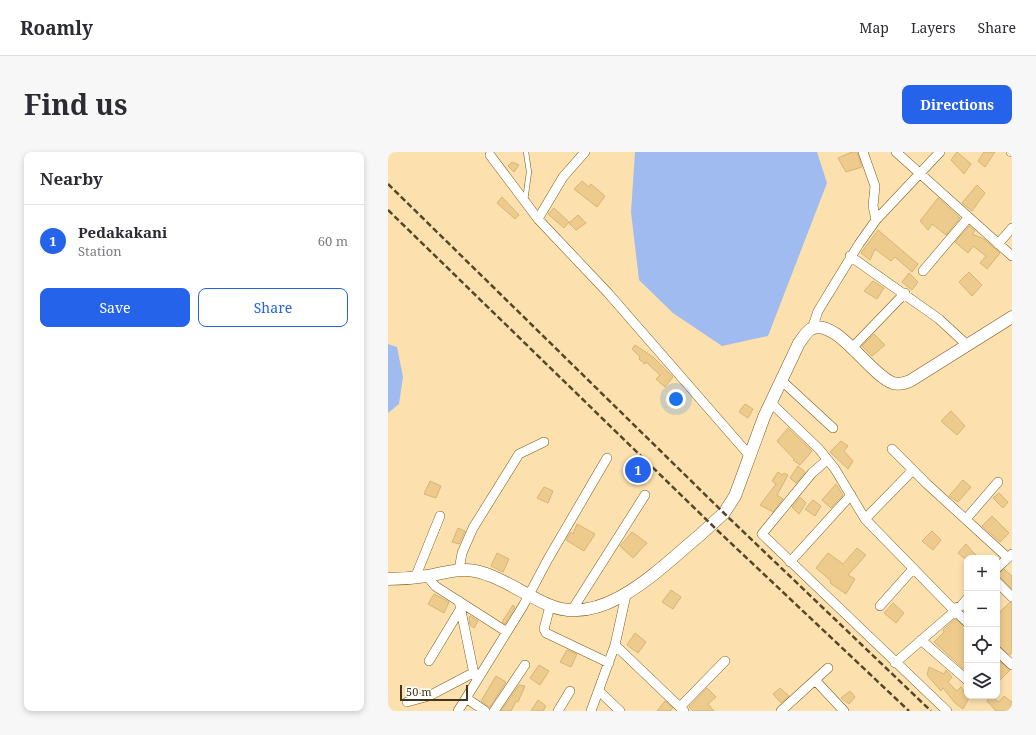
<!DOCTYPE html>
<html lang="en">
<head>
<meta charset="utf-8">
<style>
	:root { --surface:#fff; --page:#f7f7f7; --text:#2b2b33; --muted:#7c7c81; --line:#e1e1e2; --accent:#2563eb }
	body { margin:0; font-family:"Noto Serif",serif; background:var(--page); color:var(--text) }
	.controls { position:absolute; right:12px; bottom:12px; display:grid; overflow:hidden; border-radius:8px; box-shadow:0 2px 6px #0003 }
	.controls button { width:36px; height:36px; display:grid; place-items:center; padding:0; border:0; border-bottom:1px solid var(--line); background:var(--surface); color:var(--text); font:20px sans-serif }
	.scale { position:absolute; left:12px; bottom:10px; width:68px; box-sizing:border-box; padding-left:4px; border:2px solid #42351b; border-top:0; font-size:11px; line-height:14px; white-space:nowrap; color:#42351b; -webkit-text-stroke:3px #fff; paint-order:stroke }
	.you { position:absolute; left:288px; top:247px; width:14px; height:14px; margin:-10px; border:3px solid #fff; border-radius:50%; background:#1a73e8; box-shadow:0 0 0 6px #1a73e833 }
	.badge { display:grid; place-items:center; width:26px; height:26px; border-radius:50%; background:var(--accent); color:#fff; font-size:13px; font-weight:700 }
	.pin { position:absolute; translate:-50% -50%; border:2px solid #fff; box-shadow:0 1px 4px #0006 }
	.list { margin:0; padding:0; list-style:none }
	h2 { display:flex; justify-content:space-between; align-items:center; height:52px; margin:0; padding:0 16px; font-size:17px }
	h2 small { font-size:13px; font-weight:400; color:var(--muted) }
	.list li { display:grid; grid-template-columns:26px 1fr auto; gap:12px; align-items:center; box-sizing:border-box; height:72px; padding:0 16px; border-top:1px solid var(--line) }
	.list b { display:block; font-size:15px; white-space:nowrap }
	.list p { margin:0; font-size:13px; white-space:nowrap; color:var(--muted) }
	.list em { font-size:13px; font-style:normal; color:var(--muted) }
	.actions { display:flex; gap:8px; padding:12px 16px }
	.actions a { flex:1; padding:9px 0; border:1px solid var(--accent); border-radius:8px; text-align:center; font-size:14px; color:var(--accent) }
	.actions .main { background:var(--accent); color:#fff }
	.icon { flex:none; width:22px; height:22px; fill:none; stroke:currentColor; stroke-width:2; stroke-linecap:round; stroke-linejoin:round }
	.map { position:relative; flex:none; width:624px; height:559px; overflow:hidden; border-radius:8px }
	header { display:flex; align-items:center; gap:24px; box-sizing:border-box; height:56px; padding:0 20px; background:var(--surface); border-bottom:1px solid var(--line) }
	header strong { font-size:19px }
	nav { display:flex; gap:22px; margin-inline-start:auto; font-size:14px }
	.intro { display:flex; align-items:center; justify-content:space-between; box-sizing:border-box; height:96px; padding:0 24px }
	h1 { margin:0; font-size:28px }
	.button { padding:10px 18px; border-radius:8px; background:var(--accent); color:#fff; font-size:14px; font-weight:700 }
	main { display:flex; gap:24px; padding:0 24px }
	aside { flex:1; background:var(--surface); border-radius:8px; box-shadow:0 2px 6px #0003 }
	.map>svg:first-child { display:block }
	.water { fill:#9fbbf0 }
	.building { fill:#edcb8d; stroke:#d5b476 }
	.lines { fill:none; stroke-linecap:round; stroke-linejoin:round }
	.service-casing { stroke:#7a5c1b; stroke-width:5.5 }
	.minor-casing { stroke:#7a5c1b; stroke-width:10 }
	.secondary-casing { stroke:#7a5c1b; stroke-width:13 }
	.service { stroke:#fff; stroke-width:4.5 }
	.minor { stroke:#fff; stroke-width:9 }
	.secondary { stroke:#fff; stroke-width:12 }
	.rail { stroke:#55472a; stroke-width:2.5; stroke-dasharray:6 3; stroke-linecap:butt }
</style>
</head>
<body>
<header>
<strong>Roamly</strong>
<nav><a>Map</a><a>Layers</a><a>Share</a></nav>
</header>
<div class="intro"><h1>Find us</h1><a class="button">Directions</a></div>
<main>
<aside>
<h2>Nearby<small></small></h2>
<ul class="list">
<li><span class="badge">1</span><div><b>Pedakakani</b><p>Station</p></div><em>60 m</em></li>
</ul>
<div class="actions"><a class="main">Save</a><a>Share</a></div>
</aside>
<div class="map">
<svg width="624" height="559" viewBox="0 0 624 559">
	<rect width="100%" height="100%" fill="#fce1af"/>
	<path class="water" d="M247,0H429L439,31L380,184L334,194L285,161L251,128L243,60Z
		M0,192L9,195L15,225L11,252L0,261Z"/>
	<path class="building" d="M464,0H469L474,15L458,20L450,6Z
		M569,0L583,12L576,22L563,8Z
		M596,0H607L597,15L590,9Z
		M124,10L131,13L126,20L120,14Z
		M194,29L201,35L203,32L217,44L209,55L186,37Z
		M589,33L597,41L584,59L574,51Z
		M114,45L131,63L127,67L109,51Z
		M550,46L572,66L558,83L544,72L540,78L532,69Z
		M166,56L181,70L176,76L160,62Z
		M190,63L198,71L188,78L181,71Z
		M581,74L587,79L584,82L596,87L612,101L599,117L592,111L598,104L585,94L580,101L567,90Z
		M490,78L530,112L524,120L507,105L503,109L487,97L482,108L473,101Z
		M581,120L594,133L584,144L571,130Z
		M521,121L530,130L524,138L514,130Z
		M485,129L496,136L489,147L476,139Z
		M486,182L497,193L484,204L474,194Z
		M247,193L265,205L285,225L277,235L268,227L272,223L258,210L257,212L251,207L252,205L244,197Z
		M357,252L365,257L360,266L351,260Z
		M563,259L577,274L569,283L553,269Z
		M400,276L424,299L412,313L405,308L406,307L389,289Z
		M453,289L460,294L456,299L465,309L460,317L442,300Z
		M410,314L417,320L408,331L402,326Z
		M390,320L394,323L396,321L400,323L389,343L395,347L385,360L372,353L388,332L384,329Z
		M575,328L583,335L570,350L561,344Z
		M42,329L53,334L48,346L36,342Z
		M448,332L455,343L443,356L434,348Z
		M156,335L165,339L160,351L149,346Z
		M611,341L620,350L615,356L605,346Z
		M412,345L418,351L411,362L404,355Z
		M425,348L433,354L427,364L417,357Z
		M604,364L621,381L612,390L594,374Z
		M189,372L207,382L196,399L178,388L183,380L185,382Z
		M70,376L77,379L71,392L64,390Z
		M544,379L553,388L545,398L534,389Z
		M244,380L259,391L245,406L232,394Z
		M578,392L584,399L591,406H576L570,401Z
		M469,396L478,403L460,423L467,427L458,442L442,431L443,429L428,416L440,401L455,412Z
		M109,401L121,407L115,420L103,414Z
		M616,417L624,424V437L613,426L609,424V422Z
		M283,438L293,445L285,457L274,450Z
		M46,442L61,450L56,461L40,452Z
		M622,450L624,451V500L622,503L609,493V463Z
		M505,451L516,461L508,471L496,461Z
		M125,453L127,455L117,472L114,470Z
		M82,464L90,469L86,476L82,473L81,466Z
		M567,467L579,476V520L546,490L556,480L555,478Z
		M247,481L258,490L250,501L239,493Z
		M179,498L189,502L183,515L172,510Z
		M609,507L622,518L609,531Z
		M151,513L161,519L152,533L142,526Z
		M541,515L556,522L558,518L564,525L560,530L569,539L573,535L579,544H582L575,557L567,551L555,536L553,539L539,523Z
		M108,524L118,530L102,555L93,549Z
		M131,533L137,534L130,550L128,549L123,559H113Z
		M319,536L328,545L320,552L326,559H305L301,555Z
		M392,536L401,544L393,551L385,542Z
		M462,539L467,545L461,552L453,546Z
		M602,544L611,550L616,544L624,550V559H608L599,549Z
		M150,548L158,554L155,559H143Z
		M277,549L285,556L282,559H269Z"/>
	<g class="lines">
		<defs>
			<path id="service" d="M137,49L141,20L138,0"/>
			<path id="minor" d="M475,0L487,34L485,54L488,68
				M508,0L624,104
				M623,0H624
				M102,3L150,67L220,141L362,304
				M150,67L175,25L197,0
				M610,92L624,76
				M462,104L551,167L578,192
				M535,119L580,66
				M424,177L430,159L471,92L488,68L552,0
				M464,196L517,141
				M393,228L445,276
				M382,250L431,297L447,317L477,367L561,453L565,457L573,454L579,447
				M504,297L539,332L620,406
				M439,308L424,321L374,382L559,559
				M477,367L525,318
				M578,367L610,330
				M402,410L463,343
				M609,416L624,402
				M71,418L74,401L85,376L131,302L156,290
				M39,424L47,434L119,480
				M27,426L52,364
				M609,430L624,445
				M71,449L86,522
				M162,454L156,477L158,481L221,511
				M492,454L525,417
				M565,457L579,470
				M184,458L257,343
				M533,488L579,528
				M227,493L296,559
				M609,499L624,513
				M41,509L73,456
				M507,511L567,459
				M427,528L456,559
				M211,539L232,559
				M78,546L97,559
				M19,550L41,544L81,523L93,522
				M292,555L337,509
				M70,559L135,454L160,407L219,306
				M106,559L137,513
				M170,559L182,539
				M203,559L227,493L238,443
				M393,559L440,516"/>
			<path id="secondary" d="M0,427C13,427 26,426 39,424C55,421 71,416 87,419C110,423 139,444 161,453C216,477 274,414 312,383L336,361L347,344L376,265L411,191C415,186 418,180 423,177C447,164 483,224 505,231C511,233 517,231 522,229L624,165"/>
		</defs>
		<use href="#service" class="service-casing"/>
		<use href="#minor" class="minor-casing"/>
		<use href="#secondary" class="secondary-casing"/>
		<use href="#service" class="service"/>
		<use href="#minor" class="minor"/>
		<use href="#secondary" class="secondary"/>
		<path class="rail" d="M0,32L342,367L543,559
			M0,58L329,378L521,559"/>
	</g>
</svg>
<div class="controls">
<button>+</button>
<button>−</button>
<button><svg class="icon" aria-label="locate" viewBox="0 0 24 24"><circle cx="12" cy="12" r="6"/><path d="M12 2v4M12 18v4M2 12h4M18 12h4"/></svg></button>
<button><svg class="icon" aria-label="layers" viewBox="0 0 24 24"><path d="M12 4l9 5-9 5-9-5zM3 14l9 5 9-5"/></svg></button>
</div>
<div class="scale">50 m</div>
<div class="you"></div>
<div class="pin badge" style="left:250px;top:318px">1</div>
</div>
</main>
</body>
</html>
